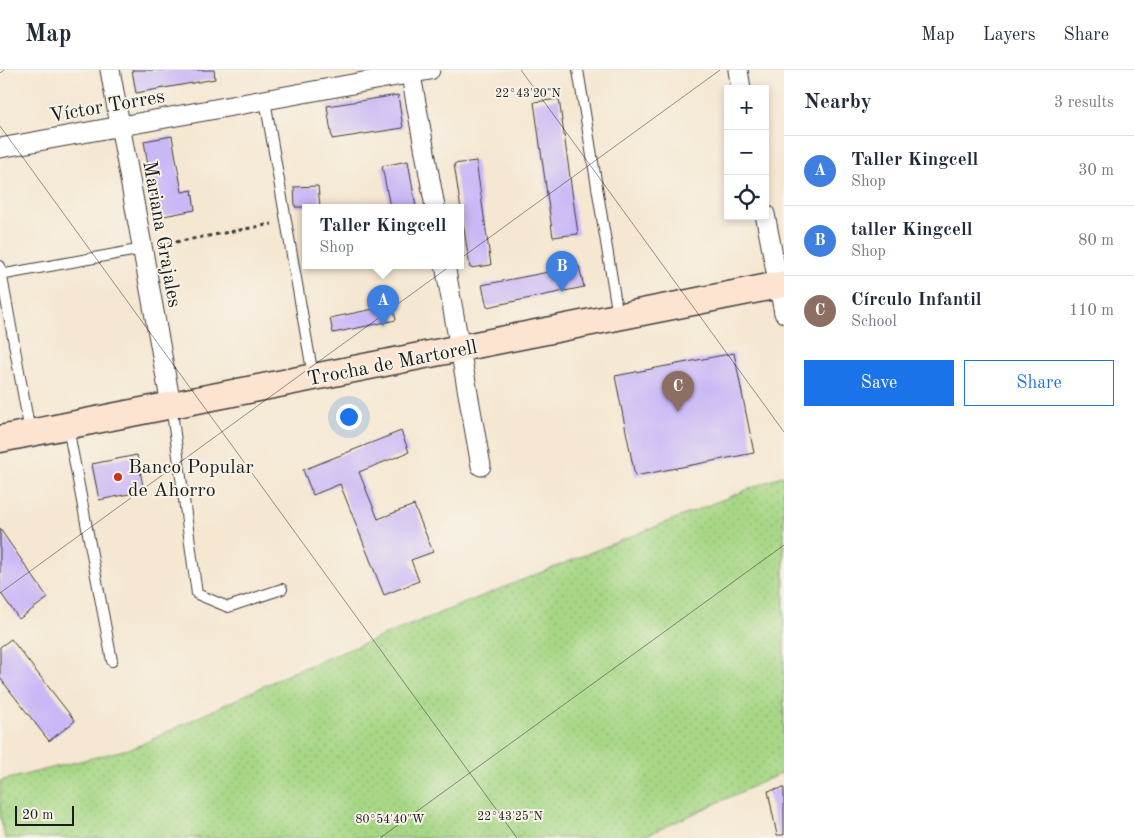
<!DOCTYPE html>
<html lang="en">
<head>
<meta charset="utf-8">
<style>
	:root { --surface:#fff; --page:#f2f2f3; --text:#1f2937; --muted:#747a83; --line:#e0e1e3; --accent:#1a73e8 }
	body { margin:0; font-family:"Old Standard TT",serif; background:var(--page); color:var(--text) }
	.controls { position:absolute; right:15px; top:15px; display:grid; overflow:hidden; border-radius:0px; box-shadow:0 2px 8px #0003 }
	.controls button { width:45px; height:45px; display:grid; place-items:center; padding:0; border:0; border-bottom:1px solid var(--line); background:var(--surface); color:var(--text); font:25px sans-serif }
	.scale { position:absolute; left:15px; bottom:12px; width:59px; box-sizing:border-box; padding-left:5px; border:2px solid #1c1c1c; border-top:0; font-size:14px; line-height:18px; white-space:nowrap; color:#1c1c1c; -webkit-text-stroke:4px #f7f3e8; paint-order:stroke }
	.you { position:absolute; left:348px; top:346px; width:18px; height:18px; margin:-12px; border:4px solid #fff; border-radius:50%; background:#1a73e8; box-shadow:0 0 0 8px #1a73e833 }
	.badge { display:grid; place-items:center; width:32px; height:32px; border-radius:50%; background:var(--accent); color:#fff; font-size:16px; font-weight:700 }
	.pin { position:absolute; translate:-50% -41px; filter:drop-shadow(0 1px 2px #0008) }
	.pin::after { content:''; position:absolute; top:26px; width:18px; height:15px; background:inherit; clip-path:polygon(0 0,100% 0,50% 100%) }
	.popup { position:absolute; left:302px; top:134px; width:162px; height:65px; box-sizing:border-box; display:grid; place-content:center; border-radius:0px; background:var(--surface); filter:drop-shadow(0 1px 4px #0005); font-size:16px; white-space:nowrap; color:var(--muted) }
	.popup b { font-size:19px; color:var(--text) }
	.popup::after { content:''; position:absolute; left:50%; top:100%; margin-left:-10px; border:10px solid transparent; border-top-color:var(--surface) }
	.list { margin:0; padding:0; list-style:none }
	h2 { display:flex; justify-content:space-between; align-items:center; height:65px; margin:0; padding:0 20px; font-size:21px }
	h2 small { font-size:16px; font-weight:400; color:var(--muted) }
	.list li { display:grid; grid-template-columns:32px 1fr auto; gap:15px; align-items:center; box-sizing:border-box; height:70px; padding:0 20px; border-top:1px solid var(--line) }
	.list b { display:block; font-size:19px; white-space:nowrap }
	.list p { margin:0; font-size:16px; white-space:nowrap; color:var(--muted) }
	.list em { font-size:16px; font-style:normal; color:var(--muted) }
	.actions { display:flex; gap:10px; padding:15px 20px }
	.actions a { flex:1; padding:11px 0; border:1px solid var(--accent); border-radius:0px; text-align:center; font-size:18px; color:var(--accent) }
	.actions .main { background:var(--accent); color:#fff }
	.icon { flex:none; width:28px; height:28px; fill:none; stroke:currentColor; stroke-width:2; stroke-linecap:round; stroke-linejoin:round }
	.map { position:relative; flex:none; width:784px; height:768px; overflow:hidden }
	header { display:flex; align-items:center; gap:30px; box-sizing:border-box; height:70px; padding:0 25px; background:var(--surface); border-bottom:1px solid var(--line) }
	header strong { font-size:24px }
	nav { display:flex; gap:28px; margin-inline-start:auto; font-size:18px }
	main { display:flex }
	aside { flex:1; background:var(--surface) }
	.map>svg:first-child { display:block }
	.grass { fill:url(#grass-dots); stroke:#627a51 }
	.building { fill:#c9b7f6 }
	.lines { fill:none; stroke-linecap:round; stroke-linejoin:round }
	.lane-casing { stroke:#3d3a37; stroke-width:12 }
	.street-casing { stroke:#3d3a37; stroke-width:21 }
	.secondary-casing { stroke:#3d3a37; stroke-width:29 }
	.path { stroke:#3d3a37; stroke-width:3; stroke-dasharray:4 4; stroke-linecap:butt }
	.lane { stroke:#fff; stroke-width:10 }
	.street { stroke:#fff; stroke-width:19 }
	.secondary { stroke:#fde4d1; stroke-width:26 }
	.ticks { fill:none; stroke:#1c1c1c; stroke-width:1; stroke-opacity:0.45 }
	.poi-dot { fill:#c8321e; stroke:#f7f3e8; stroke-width:2 }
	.labels { text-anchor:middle; stroke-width:4; stroke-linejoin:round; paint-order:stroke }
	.street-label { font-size:20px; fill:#1c1c1c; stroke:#f7f3e8 }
	.poi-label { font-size:20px; fill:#1c1c1c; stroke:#f7f3e8; text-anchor:start }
	.ticks-label { font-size:12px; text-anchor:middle; fill:#1c1c1c; stroke:#f7f3e8; stroke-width:4; stroke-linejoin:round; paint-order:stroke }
</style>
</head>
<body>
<header>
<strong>Map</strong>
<nav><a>Map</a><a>Layers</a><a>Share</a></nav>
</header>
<main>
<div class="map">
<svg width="784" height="768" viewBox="0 0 784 768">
	<defs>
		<pattern id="grass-dots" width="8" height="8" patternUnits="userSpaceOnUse" patternTransform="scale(1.25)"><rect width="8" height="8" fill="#a7d786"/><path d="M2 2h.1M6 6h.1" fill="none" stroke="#8fb873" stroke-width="1.8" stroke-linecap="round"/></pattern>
	</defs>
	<rect width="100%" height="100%" fill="#f7f3e8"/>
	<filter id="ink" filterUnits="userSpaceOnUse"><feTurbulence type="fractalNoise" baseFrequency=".02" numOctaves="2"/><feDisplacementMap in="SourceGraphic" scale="10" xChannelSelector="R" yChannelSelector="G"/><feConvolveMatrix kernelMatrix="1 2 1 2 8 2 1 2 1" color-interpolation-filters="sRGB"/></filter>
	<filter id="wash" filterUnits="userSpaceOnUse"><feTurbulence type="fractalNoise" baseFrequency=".0096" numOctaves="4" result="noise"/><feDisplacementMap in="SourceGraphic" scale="20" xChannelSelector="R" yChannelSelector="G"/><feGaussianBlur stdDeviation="1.12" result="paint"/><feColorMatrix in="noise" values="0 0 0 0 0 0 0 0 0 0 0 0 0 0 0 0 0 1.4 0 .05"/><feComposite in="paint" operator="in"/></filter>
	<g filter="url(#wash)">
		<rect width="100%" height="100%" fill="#f5e7d1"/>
		<path class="grass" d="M784,405V702L641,768H5L0,745V711L136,677L293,602Z"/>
		<g id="blocks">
			<path class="building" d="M132,0H214L215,9L136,23Z
				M398,25L403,58L332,69L327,36Z
				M559,29L578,164L553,167L534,32Z
				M172,66L182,122L192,120L195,140L153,148L149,128L153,127L144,71Z
				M408,91L416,137H390L382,96Z
				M476,91L491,195L470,198L454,94Z
				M318,116L320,137H295L294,117Z
				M579,196L584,217L487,237L482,215Z
				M393,235L396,250L333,263L330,248Z
				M734,283L754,383L635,406L615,306Z
				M401,361L409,382L359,402L378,449L414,435L433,482L411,490L419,511L384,525L340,414L313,425L303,400Z
				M137,385L144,421L99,430L92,394Z
				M0,459L48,528L19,549L0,522Z
				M11,569L75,651L49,671L0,608V577Z
				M784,718V765H777L768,721Z"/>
		</g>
	</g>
	<g filter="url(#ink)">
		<use href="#blocks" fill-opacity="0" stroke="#3d3a37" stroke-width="1"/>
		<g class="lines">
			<defs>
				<path id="lane" d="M578,0L618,246
					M265,30L313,306
					M0,196L30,362
					M0,205L143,179
					M171,335L197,524L228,537L282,519
					M68,357L112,591"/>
				<path id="street" d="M110,0L171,335
					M410,0L435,137
					M738,0L741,19
					M0,78L430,0
					M765,144L784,243
					M445,195L481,396"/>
				<path id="secondary" d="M0,369L784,214"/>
			</defs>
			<use href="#lane" class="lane-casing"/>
			<use href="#street" class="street-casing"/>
			<use href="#secondary" class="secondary-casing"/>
			<path class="path" d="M160,175L272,154"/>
			<use href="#lane" class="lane"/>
			<use href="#street" class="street"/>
			<use href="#secondary" class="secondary"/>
		</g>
	</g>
	<path class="ticks" d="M521,0L784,362M0,3L4,0M0,56L517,768M0,523L720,0M380,768L784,475"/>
	<circle class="poi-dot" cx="118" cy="407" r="5"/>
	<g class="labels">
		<g class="street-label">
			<text transform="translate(107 35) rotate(-10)" y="7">Víctor Torres</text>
			<text transform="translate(163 164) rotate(80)" y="7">Mariana Grajales</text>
			<text transform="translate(392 292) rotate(-11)" y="7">Trocha de Martorell</text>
		</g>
		<g class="poi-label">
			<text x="128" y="403">Banco Popular<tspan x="128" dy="23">de Ahorro</tspan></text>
		</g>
	</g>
	<g class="ticks-label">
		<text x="528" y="27">22°43'20"N</text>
		<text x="510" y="750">22°43'25"N</text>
		<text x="390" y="753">80°54'40"W</text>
	</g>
</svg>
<div class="controls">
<button>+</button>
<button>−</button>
<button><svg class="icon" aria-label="locate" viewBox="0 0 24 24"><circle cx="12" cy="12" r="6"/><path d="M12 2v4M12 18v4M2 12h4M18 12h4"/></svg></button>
</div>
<div class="scale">20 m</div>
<div class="you"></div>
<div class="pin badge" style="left:383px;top:256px;background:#3f7fe0">A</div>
<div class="popup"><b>Taller Kingcell</b>Shop</div>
<div class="pin badge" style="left:562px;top:222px;background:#3f7fe0">B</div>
<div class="pin badge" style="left:678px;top:342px;background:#8d6e63">C</div>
</div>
<aside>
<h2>Nearby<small>3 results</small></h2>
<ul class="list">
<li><span class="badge" style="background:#3f7fe0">A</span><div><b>Taller Kingcell</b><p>Shop</p></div><em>30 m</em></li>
<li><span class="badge" style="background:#3f7fe0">B</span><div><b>taller Kingcell</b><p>Shop</p></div><em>80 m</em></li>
<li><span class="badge" style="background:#8d6e63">C</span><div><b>Círculo Infantil</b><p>School</p></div><em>110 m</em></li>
</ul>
<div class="actions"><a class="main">Save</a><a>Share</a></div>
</aside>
</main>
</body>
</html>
